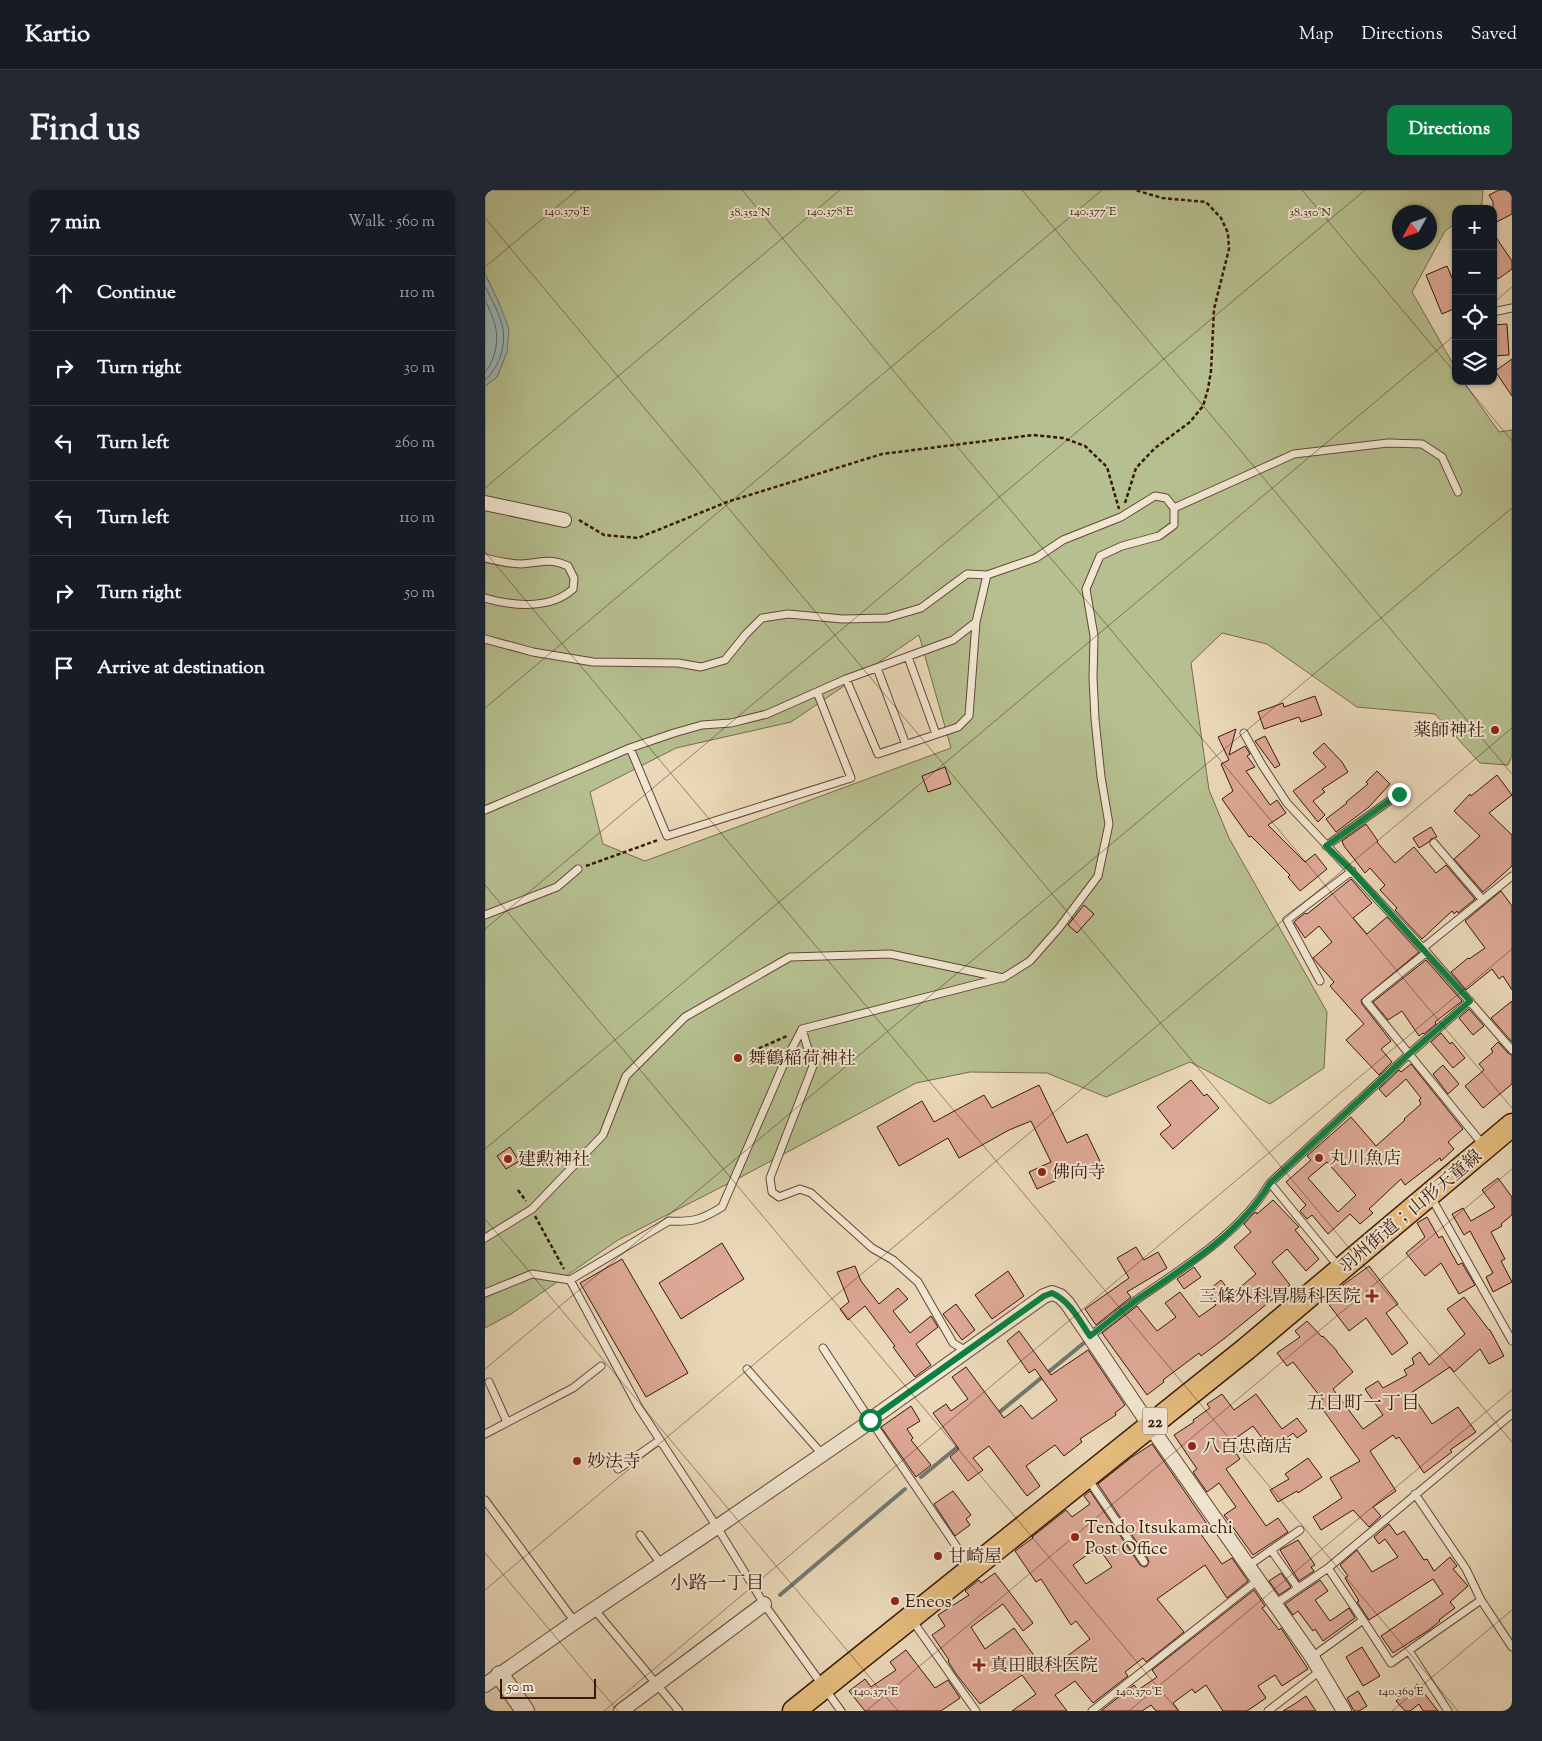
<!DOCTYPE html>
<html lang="en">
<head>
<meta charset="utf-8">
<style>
	:root { --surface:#171b24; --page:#242831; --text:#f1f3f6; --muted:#9ea1a6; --line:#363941; --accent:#0b8043 }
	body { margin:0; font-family:"Sorts Mill Goudy","Noto Serif JP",serif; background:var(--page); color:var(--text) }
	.controls { position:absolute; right:15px; top:15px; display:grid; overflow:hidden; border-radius:10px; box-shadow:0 1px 4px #0004 }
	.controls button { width:45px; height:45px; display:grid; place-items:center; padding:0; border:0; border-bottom:1px solid var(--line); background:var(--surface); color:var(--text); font:25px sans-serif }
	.compass { position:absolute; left:907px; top:15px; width:45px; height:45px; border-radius:50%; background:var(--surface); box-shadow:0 1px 4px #0004; rotate:230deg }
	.scale { position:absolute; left:15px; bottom:12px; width:96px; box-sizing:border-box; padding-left:5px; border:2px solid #38170b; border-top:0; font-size:14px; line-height:18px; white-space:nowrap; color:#38170b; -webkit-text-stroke:4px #f1e6d1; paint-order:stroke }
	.stop { position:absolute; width:15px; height:15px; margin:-11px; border:4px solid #0b8043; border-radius:50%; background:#fff }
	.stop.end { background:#0b8043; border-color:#fff; box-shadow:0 1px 5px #0008 }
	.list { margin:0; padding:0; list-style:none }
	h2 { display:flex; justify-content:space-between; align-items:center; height:65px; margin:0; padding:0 20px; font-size:21px }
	h2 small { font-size:16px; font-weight:400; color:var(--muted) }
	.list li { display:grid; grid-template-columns:32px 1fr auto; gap:15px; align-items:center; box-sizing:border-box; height:75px; padding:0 20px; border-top:1px solid var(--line) }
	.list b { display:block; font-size:19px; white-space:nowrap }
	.list em { font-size:16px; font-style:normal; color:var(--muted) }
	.icon { flex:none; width:28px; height:28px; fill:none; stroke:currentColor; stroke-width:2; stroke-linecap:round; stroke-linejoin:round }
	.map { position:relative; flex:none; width:1027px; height:1521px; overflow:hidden; border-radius:10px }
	header { display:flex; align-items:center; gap:30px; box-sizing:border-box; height:70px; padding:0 25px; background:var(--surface); border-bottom:1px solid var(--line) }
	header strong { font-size:24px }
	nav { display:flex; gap:28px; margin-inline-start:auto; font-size:18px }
	.intro { display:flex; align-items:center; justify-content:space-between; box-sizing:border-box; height:120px; padding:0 30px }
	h1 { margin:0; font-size:35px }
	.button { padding:12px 22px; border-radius:10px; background:var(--accent); color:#fff; font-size:18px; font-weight:700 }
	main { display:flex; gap:30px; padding:0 30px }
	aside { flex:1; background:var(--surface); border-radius:10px; box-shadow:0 1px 4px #0004 }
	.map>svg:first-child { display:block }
	.green { fill:#b6bf8f; stroke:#776b4d; fill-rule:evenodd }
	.water { fill:#99b8b6; stroke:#727872 }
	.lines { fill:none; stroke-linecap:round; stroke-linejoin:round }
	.shore { stroke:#686860; stroke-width:1 }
	.stream { stroke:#727872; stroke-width:4 }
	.building { fill:#dda895; stroke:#38170b; fill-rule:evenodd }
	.service-casing { stroke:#644736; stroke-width:9 }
	.minor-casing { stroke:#644736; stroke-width:16 }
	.tertiary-casing { stroke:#644736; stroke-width:20 }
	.primary-casing { stroke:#38170b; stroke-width:25 }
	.path { stroke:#38170b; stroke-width:2.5; stroke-dasharray:4 2.5; stroke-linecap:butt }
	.service { stroke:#f1e6d1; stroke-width:7 }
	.minor { stroke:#f1e6d1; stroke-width:14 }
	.tertiary { stroke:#f1e6d1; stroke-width:18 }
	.primary { stroke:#e5bc7c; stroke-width:22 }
	.route { stroke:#0b8043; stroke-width:6 }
	.ticks { fill:none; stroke:#38170b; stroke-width:1; stroke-opacity:0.45 }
	.poi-dot { fill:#8f2418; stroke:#f1e6d1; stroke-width:2 }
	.labels { text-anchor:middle; stroke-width:4; stroke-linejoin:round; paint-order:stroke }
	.shield { fill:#f1e6d1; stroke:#705546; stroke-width:1 }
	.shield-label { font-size:16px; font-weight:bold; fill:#38170b }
	.poi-label { font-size:18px; fill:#38170b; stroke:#f1e6d1; text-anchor:start }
	.street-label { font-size:18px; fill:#38170b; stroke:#f1e6d1 }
	.neighbourhood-label { font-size:19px; fill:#38170b; stroke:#f1e6d1 }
	.ticks-label { font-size:12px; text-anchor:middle; fill:#38170b; stroke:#f1e6d1; stroke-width:4; stroke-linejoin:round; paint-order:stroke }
</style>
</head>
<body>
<header>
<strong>Kartio</strong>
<nav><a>Map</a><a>Directions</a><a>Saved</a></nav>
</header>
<div class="intro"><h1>Find us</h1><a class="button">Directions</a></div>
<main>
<aside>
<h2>7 min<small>Walk · 560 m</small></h2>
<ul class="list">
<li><svg class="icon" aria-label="ahead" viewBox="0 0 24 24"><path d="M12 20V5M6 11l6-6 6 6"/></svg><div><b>Continue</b></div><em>110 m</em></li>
<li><svg class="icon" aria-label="right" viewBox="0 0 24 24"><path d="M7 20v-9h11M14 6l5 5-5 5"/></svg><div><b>Turn right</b></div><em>30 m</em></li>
<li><svg class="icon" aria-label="left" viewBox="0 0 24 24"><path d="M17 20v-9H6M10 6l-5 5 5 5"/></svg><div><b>Turn left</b></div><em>260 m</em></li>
<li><svg class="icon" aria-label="left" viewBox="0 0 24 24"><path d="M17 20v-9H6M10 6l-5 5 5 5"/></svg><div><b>Turn left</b></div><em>110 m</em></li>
<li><svg class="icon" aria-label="right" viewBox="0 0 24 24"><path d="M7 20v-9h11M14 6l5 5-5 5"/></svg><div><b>Turn right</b></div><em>50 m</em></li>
<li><svg class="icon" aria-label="arrive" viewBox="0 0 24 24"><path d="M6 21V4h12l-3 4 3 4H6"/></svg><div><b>Arrive at destination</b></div></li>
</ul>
</aside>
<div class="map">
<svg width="1027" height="1521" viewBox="0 0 1027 1521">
	<rect width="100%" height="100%" fill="#ead8b8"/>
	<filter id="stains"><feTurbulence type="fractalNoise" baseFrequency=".004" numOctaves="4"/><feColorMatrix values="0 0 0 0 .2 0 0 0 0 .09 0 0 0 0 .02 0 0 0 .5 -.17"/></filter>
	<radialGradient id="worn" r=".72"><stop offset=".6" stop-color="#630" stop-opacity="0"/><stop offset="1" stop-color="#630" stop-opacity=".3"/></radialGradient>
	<path class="green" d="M0,0H998L997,14L990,19H971V33L960,41L927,102L971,179V191H978L1014,242L1027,240V566L1023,575L995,573L950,524L872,517L782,454L737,443L706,473L724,600L744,648L842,822L839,878L785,914L705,872L621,907L562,883L485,882L431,893L256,987L133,1050L26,1124L0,1138V196L12,187L22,162L14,113L0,84ZM914,22H944V52H914ZM434,445L466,558L160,671L118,654L105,602L191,558L306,532Z"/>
	<path class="water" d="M0,84L14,113L24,139L22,162L12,187L0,196Z"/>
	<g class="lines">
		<path class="shore" d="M0,96C6,109 16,125 18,140C21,157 13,179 0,190
			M0,110C10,130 16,146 8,168C6,173 4,178 0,182"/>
		<path class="stream" d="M511,1225L600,1152
			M436,1287L475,1255
			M295,1405L420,1299"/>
	</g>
	<path class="building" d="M1014,0H1027V24L1008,34V12L1004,5Z
		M1008,43L1027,71V79L1013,89L1008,81Z
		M962,76L971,97V118L957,124L941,85Z
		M1022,134L1024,165L1008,166V135Z
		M1027,169V206L1010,181Z
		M830,506L837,525L816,532L814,527L779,539L773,522L798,513L799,517Z
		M751,539L744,565L760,556L765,564L762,566L770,577L761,581L785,615L792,610L801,623L783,635L820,672L830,664L842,679L815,701L803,687L805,685L766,646L764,647L737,609L748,601L736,574L744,570L733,547Z
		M780,546L795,575L790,578L770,551Z
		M839,553L857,572L863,582L837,599L840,602L828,611L840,625L833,632L808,601L841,577L828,563Z
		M460,577L466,594L443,602L437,586Z
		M892,581L905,594L884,617L851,642L841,629L862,613L861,612L883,594L881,592Z
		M1012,585L1027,605L1004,623L1027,645V676L998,702L969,669L995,646L969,621L985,604L986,606Z
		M881,634L893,651L892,652L910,673L929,657L951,683L961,675L990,709L973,723L972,721L969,724L967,721L937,749L910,720L912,718L895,700L900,695L885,678L880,683L859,656L857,651Z
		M946,637L952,647L946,649L944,652L934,658L928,648Z
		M866,689L887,713L868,728L882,744L902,727L934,762L876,810L877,814L906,851L896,859L907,872L894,885L861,850L879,834L845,796L849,792L828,768L847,752L834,736L820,748L809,732L820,723L822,724Z
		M1016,701L1027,716V800L1018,786L1014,789L1007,779L981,800L966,782L983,768L984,769L1000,758L980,731Z
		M599,715L609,724L592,743L583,735Z
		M941,770L977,811L950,832L951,834L939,844L938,843L934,846L917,821L903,830L888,812Z
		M1027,811V852L1006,828Z
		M984,819L999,836L988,845L974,828Z
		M956,843L965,854L967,852L980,868L968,878L946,852Z
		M1013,852L1023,863L1027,865V894L998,918L980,896L999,880L994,874L1008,862L1006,859Z
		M926,874L978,939L963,952L969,959L956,971L955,968L920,995L916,989L884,1019L888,1023L875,1034L865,1024L843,1044L827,1025L822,1029L815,1021L821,1015L801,992L826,970L822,966L866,927L891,956L920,930L919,929L936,914L934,910L936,908L921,889L901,907L894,899L914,880L916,882ZM842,972L871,1005L853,1022L823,988Z
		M958,875L974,894L963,904L948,884Z
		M706,890L719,906L722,904L734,918L688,959L675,944L686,935L672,917Z
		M554,895L582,953L602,944L615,971L552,999L544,982L566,972L546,931L524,940L474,968L463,948L414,976L392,937L437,911L449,932L499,905L507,918Z
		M25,957L34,971L21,979L12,966Z
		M1013,988L1027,1007V1025L1016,1034L1017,1036L1006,1042L1020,1069L1016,1071L1027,1092L1008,1102L1001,1087L1008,1083L985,1041L979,1045L967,1024L978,1018L986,1031L1010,1017L997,1000Z
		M788,1010L814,1037L810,1040L834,1069L821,1081L802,1059L787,1072L805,1095L740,1148L716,1166L714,1163L678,1190L679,1192L662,1205L617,1143L652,1116L672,1141L691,1127L680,1113L695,1102L714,1127L731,1115L721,1102L736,1090L747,1104L771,1084L749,1057L766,1042L759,1034L768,1024L771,1022L772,1024Z
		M942,1027L954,1048L957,1046L973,1075L977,1073L990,1095L974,1104L956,1073L940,1086L921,1063L940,1047L932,1033Z
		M237,1053L259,1089L196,1129L174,1093Z
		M651,1057L659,1070L673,1062L682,1078L642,1102L646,1107L611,1135L600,1119L644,1088L632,1068Z
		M137,1069L203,1183L161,1207L95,1093Z
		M370,1076L376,1091L394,1114L413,1098L423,1109L408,1121L425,1143L446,1126L453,1137L431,1154L446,1175L430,1187L408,1157L410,1156L380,1116L363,1130L355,1119L364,1112L352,1082Z
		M884,1076L913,1114L901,1123L923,1153L907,1165L881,1128L864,1141L842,1112L860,1099L858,1095Z
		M709,1077L716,1087L699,1099L692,1089Z
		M523,1081L539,1106L507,1129L490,1105Z
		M979,1107L1004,1140H1005L1019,1166L1004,1174L995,1159L969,1182L965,1177L926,1203L947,1234L973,1217L991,1242L965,1260L967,1262L939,1283L914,1247L911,1249L908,1245L885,1261L911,1301L888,1317L896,1326L884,1337L868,1320L836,1340L828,1327L857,1308L845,1288L875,1271L834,1214L838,1210L808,1172L802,1176L792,1163L815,1147L810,1141L822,1131L837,1147L838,1146L852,1161V1162L868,1182L848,1199L878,1239L898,1225L880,1199L893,1191L898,1198L922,1185L919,1180L929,1174L927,1168L935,1162L944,1175L980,1144L962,1119Z
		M471,1114L490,1140L477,1150L458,1124Z
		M534,1141L566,1185L603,1160L640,1215L630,1223L631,1225L595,1249L597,1252L579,1266L570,1255L541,1276L555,1296L542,1306L504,1256L488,1268L498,1280L483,1291L465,1267L474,1259L448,1223L461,1214L466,1221L483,1209L467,1187L481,1177L519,1228L536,1215L547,1229L572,1210L550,1179L544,1183L522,1151Z
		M737,1204L749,1220L771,1204L797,1239L812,1228L822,1241L812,1248L808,1243L786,1260L768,1236L744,1253L755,1269L741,1279L781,1336L793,1328L803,1342L768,1365L739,1325L751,1317L734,1293L722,1302L708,1282L712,1279L689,1245L709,1232L708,1230L725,1218L722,1214Z
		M426,1216L435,1231L422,1239L428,1248L426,1250L446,1275L431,1287L396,1237Z
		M667,1254L724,1337L715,1343L737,1374L747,1368L763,1391L742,1408L720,1375L672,1409L699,1442L661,1472L658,1468L640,1482L643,1486L608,1513L590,1491L570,1505L582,1521H527L551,1504L537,1485L495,1514L471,1484L463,1471L464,1470L447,1445L460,1436L453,1425L484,1405L480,1401L494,1390L496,1393L510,1383L548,1433L538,1441L518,1414L486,1437L500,1459L529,1438L561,1482L605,1449L591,1431L586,1435L556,1389L551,1392L530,1361L548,1348L547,1347L581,1320L587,1327L605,1314L599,1306L605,1301L655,1375L659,1377L662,1376L664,1372L663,1369L613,1294L647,1267ZM613,1357L627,1377L601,1394L588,1375Z
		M823,1268L837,1287L813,1303L812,1301L793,1312L785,1300L804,1289L800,1284Z
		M468,1301L486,1325L481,1329L485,1335L470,1346L449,1314Z
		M904,1334L912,1345L919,1341L939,1370L942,1369L949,1381L965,1367L972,1376L968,1379L983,1396L965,1412L970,1418L954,1430L955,1431L944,1440L908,1463L896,1446L958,1404L948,1389L884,1430L872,1412L874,1411L860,1388L863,1386L855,1375L872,1360L887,1382L913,1367L900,1349L894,1354L889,1347Z
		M813,1350L830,1375L826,1377L829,1381L814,1391L795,1360Z
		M796,1383L806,1397L794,1405L784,1391Z
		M835,1390L843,1401L830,1410L845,1431L864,1418L870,1428L838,1451L830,1439L828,1441L813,1421L808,1425L800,1414Z
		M769,1400L780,1416L777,1418L794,1440L796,1438L823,1479L797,1496L790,1485L773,1496L781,1508L762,1521H738L721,1495L710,1503L707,1499L688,1513L694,1521H671L666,1515L657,1521H616L649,1495L653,1500L672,1487L667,1480Z
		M877,1457L895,1486L878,1496L861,1467Z
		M421,1460L450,1498L463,1490L475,1508L456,1521H380L364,1501L380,1489L386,1497L411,1480L405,1472Z
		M932,1494L953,1521H938L934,1514L925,1521H920L911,1511Z
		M873,1501L882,1516L874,1521H869L862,1508Z
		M821,1506L831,1521H798L811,1513Z"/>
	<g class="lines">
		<defs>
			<path id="service" d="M1008,122L1027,118
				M689,318L809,264L903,253L937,254L957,267L973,302
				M0,368C12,371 24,374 36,374C56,373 63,367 83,376L89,388L88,399C65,420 27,416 0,408
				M0,449L48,462L108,472L193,473L216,477L240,470L261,444L277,428L303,424L358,429L402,428L436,418L482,384L502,385L551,368L578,350L636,327L670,306L681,308L689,318V335L674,346L637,356L615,366L601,399L609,446L608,488L610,529L616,587L624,634L613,686L574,738L545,771L518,788L405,764L305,767L200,827L141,886L118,945L47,1019L0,1048
				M423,467L451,544
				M392,478L421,555
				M361,489L393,564L473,537L484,526L491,432
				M759,543L777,575L802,613L938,758L1027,860
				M145,558L182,646L366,588L332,502
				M0,620L145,558L189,543L217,535L246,533L282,524L361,489L468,450L491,432L502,385
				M949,653L997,709
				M841,656L914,604
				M0,725L72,697L93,679
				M938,758L1027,686
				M942,762L881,811L999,956
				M835,791L802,730L867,681
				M317,839L328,876L285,988L287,1002L294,1007L315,999L326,1003L387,1058L408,1070L433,1092L468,1153L481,1161
				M785,993L924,864L985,811
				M946,1007L1027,1151
				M85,1090L154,1218L232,1337L279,1414L356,1521
				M0,1103L47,1084L85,1090L184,1031C209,1032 216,1030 237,1017L297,878L317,839L516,788
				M605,1146C620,1135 635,1122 650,1111C698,1077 754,1045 785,993L854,1077
				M338,1158L385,1230
				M262,1179L337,1264
				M4,1192L22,1232
				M386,1231L484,1375
				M0,1244L88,1198L116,1176
				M133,1279L175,1250
				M603,1289L659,1372
				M0,1310L90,1432
				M155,1345L176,1374
				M786,1360L815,1340
				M763,1376L786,1360L813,1398
				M996,1410L1027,1457
				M790,1414L843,1378L1027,1224
				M109,1419L194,1521
				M427,1430L491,1521
				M878,1430L906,1473L996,1410L981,1379L930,1304
				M924,1461L963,1521
				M827,1467L878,1430L843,1378
				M607,1521L773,1390
				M783,1521L835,1481"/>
			<path id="minor" d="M0,313L79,330
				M0,1495L90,1432L232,1337L386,1231L385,1230L559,1106L567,1103L575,1106L582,1113L665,1236L827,1467L859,1521
				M136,1521L279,1414"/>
			<path id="tertiary" d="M15,1485L40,1521"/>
			<path id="primary" d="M309,1521L761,1159L1027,935"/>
		</defs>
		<use href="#service" class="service-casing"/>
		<use href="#minor" class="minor-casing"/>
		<use href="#tertiary" class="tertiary-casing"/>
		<use href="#primary" class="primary-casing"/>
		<path class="path" d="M640,313L651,278L670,258L705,232L718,216L723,199L726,181L729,119L744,59L743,43L736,28L721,12L677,8L650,0
			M94,330L119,345L153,348L242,312L397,264L548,245L578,248L600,256L622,277L634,319
			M101,676L173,650
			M268,861L302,846
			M33,1000L41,1011
			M50,1026L79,1079"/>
		<use href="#service" class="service"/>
		<use href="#minor" class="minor"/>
		<use href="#tertiary" class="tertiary"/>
		<use href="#primary" class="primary"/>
	</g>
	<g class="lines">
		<path class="route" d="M385,1230L559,1106L567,1103C585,1111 594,1130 605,1146C620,1135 635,1122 650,1111C698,1078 754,1045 785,993L924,864L985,811L867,681L841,656L914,604"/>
	</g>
	<path class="ticks" d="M257,0L1027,918M537,0L1027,584M817,0L971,184M0,28L1027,1252M0,77L92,0M1008,113L1027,97M977,191L1027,251M0,298L355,0M0,362L973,1521M0,518L617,0M0,695L693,1521M0,739L880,0M0,959L971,144M0,1029L413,1521M0,1179L1027,318M0,1363L133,1521M0,1400L1027,538M119,1521L1027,759M381,1521L1027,979M644,1521L1027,1200M907,1521L1027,1420"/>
	<g class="poi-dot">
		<circle cx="1010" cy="540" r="5"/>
		<circle cx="253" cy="868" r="5"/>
		<circle cx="834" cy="968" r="5"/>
		<circle cx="23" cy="969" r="5"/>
		<circle cx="557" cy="982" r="5"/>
		<path d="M884.5 1098.5h5v5h5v5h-5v5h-5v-5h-5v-5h5z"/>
		<circle cx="707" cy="1256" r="5"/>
		<circle cx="92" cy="1271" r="5"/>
		<circle cx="590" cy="1347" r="5"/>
		<circle cx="453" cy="1366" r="5"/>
		<circle cx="410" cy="1411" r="5"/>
		<path d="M491.5 1467.5h5v5h5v5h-5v5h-5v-5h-5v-5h5z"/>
	</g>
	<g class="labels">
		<rect class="shield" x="657.5" y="1217.5" width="25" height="27" rx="4"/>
		<g class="shield-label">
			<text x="670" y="1237">22</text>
		</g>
		<g class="poi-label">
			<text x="1000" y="546" text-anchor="end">薬師神社</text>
			<text x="263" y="874">舞鶴稲荷神社</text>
			<text x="844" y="974">丸川魚店</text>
			<text x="33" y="975">建勲神社</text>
			<text x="567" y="988">佛向寺</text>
			<text x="876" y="1112" text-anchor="end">三條外科胃腸科医院</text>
			<text x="717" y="1262">八百忠商店</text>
			<text x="102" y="1277">妙法寺</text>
			<text x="600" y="1343">Tendo Itsukamachi<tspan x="600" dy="21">Post Office</tspan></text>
			<text x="463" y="1372">甘崎屋</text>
			<text x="420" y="1417">Eneos</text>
			<text x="505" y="1481">真田眼科医院</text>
		</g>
		<g class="street-label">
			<text transform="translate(925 1021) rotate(-40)" y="6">羽州街道；山形天童線</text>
		</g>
		<g class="neighbourhood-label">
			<text x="878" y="1219">五日町一丁目</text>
			<text x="232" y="1399">小路一丁目</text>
		</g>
	</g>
	<g class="ticks-label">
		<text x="82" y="25">140.379°E</text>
		<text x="345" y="25">140.378°E</text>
		<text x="608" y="25">140.377°E</text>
		<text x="825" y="26">38.350°N</text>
		<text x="265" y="26">38.352°N</text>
		<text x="391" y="1505">140.371°E</text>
		<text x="654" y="1505">140.370°E</text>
		<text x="916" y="1505">140.369°E</text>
	</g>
	<rect width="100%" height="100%" filter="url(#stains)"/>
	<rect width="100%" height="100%" fill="url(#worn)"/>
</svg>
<div class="controls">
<button>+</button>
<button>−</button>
<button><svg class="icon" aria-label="locate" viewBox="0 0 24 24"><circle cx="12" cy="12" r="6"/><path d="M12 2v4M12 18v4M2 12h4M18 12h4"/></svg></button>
<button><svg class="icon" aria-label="layers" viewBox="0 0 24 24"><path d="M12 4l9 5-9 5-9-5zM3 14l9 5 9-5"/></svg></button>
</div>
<svg class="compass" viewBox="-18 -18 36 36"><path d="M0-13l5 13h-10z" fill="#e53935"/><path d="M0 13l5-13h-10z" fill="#9ea1a6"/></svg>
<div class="scale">50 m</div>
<div class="stop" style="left:385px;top:1230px"></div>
<div class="stop end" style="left:914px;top:604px"></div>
</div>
</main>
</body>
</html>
